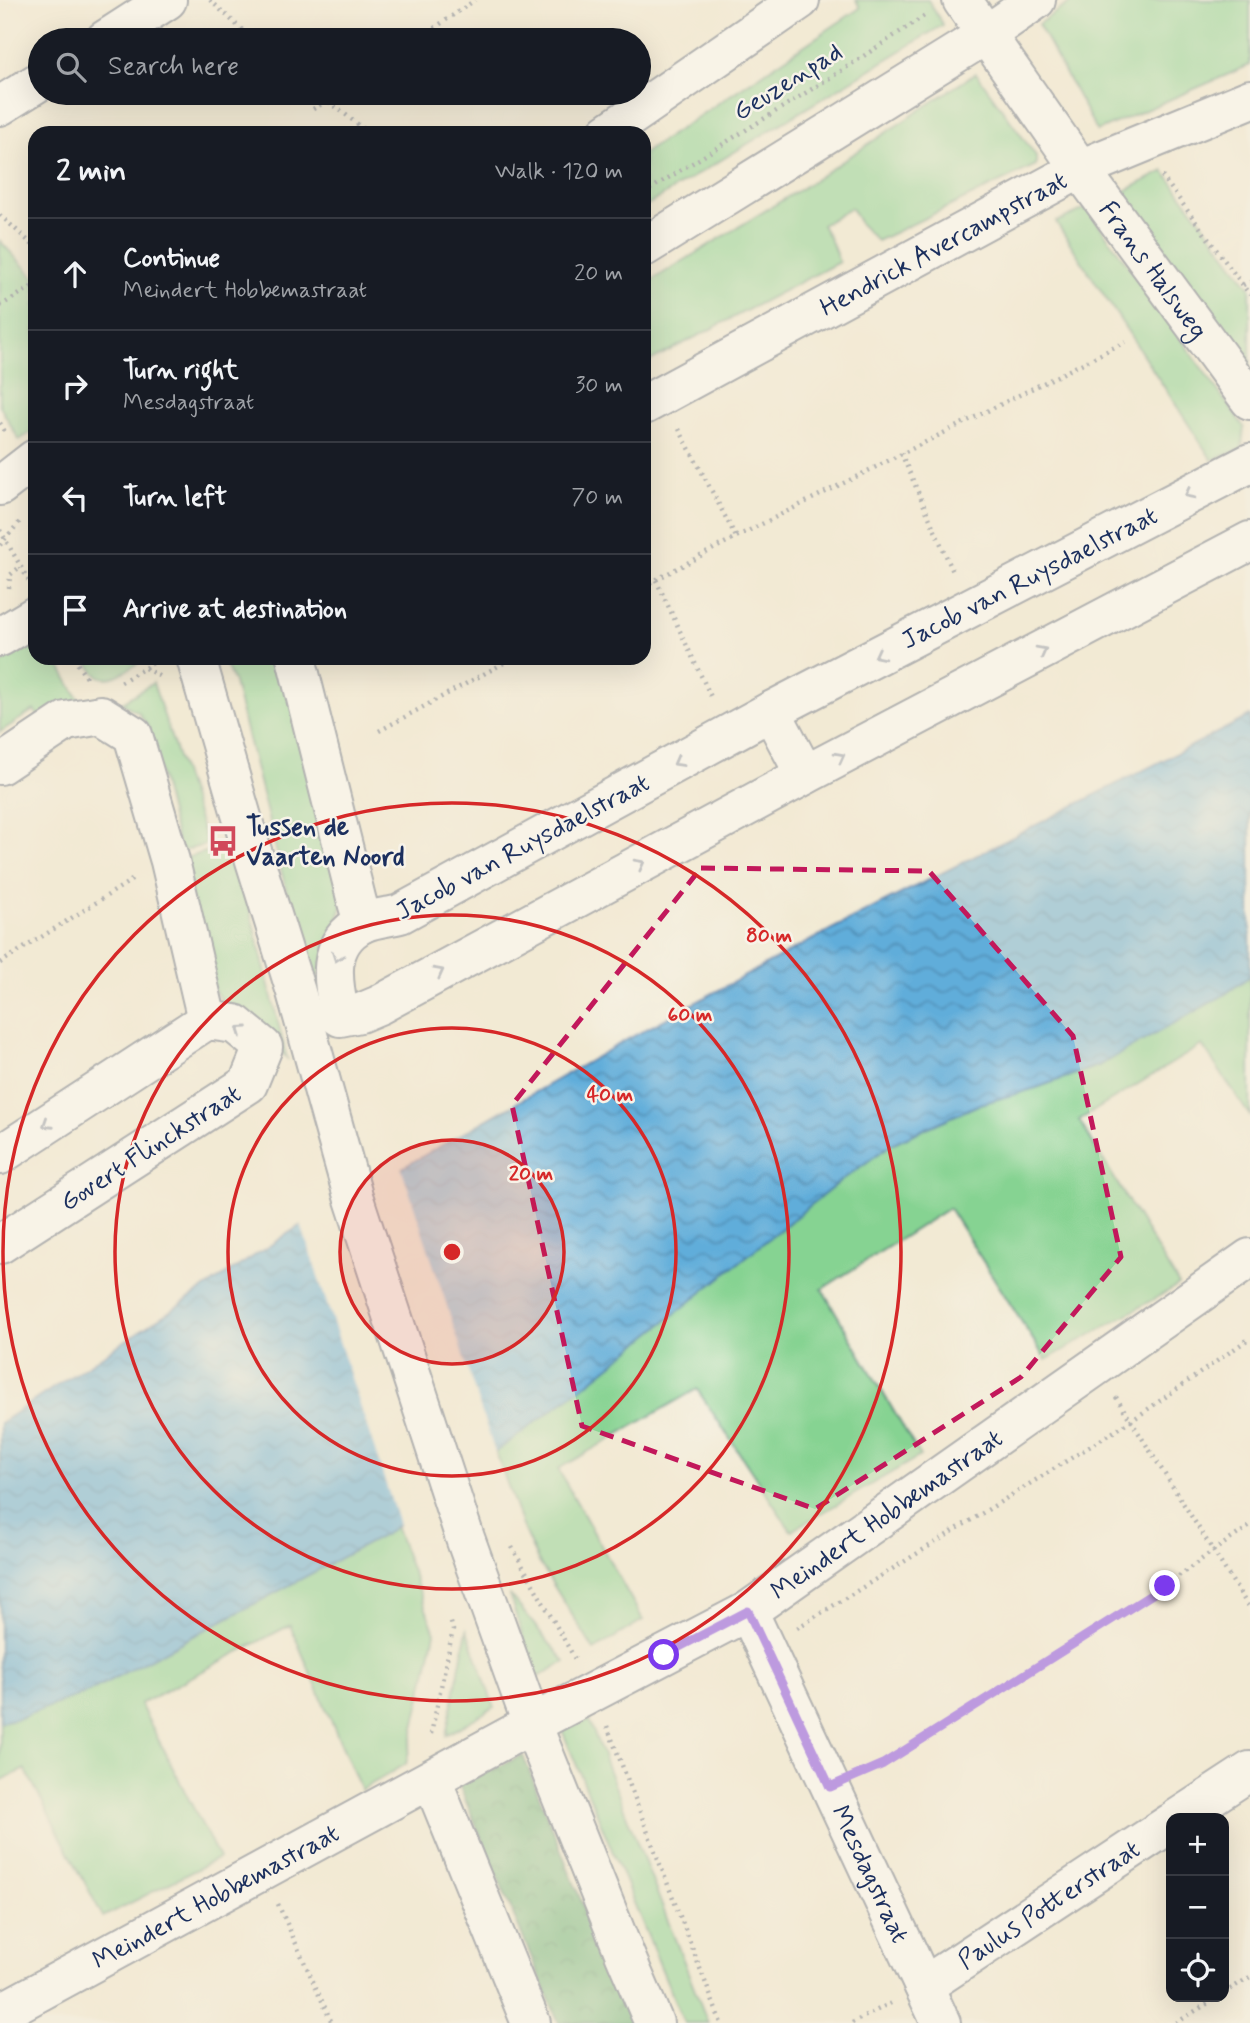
<!DOCTYPE html>
<html lang="en">
<head>
<meta charset="utf-8">
<style>
	:root { --surface:#171b24; --page:#20242c; --text:#f1f3f6; --muted:#9ea1a6; --line:#363941 }
	body { margin:0; font-family:Mynerve,sans-serif; background:var(--page); color:var(--text) }
	.controls { position:absolute; right:21px; bottom:21px; display:grid; overflow:hidden; border-radius:14px; box-shadow:0 7px 28px #0002 }
	.controls button { width:63px; height:63px; display:grid; place-items:center; padding:0; border:0; border-bottom:2px solid var(--line); background:var(--surface); color:var(--text); font:35px sans-serif }
	.stop { position:absolute; width:21px; height:21px; margin:-16px; border:5px solid #7c3aed; border-radius:50%; background:#fff }
	.stop.end { background:#7c3aed; border-color:#fff; box-shadow:0 2px 7px #0008 }
	.list { margin:0; padding:0; list-style:none }
	h2 { display:flex; justify-content:space-between; align-items:center; height:91px; margin:0; padding:0 28px; font-size:30px }
	h2 small { font-size:23px; font-weight:400; color:var(--muted) }
	.list li { display:grid; grid-template-columns:46px 1fr auto; gap:21px; align-items:center; box-sizing:border-box; height:112px; padding:0 28px; border-top:2px solid var(--line) }
	.list b { display:block; font-size:26px; white-space:nowrap }
	.list p { margin:0; font-size:23px; white-space:nowrap; color:var(--muted) }
	.list em { font-size:23px; font-style:normal; color:var(--muted) }
	.icon { flex:none; width:38px; height:38px; fill:none; stroke:currentColor; stroke-width:2; stroke-linecap:round; stroke-linejoin:round }
	.map { position:relative; flex:none; width:1250px; height:2023px; overflow:hidden }
	.search { position:absolute; background:var(--surface); box-shadow:0 7px 28px #0002; left:28px; top:28px; width:623px; height:77px; display:flex; align-items:center; gap:18px; box-sizing:border-box; padding:0 24px; border-radius:38px; color:var(--muted); font-size:26px }
	.panel { position:absolute; background:var(--surface); box-shadow:0 7px 28px #0002; left:28px; top:126px; width:623px; height:539px; border-radius:21px }
	.map>svg:first-child { display:block }
	.grass { fill:#86d392; stroke:#508178; stroke-width:2 }
	.forest { fill:url(#forest-crowns); stroke:#44726d; stroke-width:2 }
	.water { fill:url(#water-waves); stroke:#3e6e9c; stroke-width:2 }
	.pier { fill:#f2ead4 }
	.lines { fill:none; stroke-linecap:round; stroke-linejoin:round }
	.minor-casing { stroke:#667087; stroke-width:42 }
	.path { stroke:#667087; stroke-width:4.5; stroke-dasharray:2 5; stroke-linecap:butt }
	.minor { stroke:#fff; stroke-width:38 }
	.oneway { stroke:#8d97ae }
	.route { stroke:#7c3aed; stroke-width:9 }
	.marked { fill:none; stroke:#c2185b; stroke-width:5; stroke-dasharray:14 9; stroke-linejoin:round }
	.ring { fill:none; stroke:#d62828; stroke-width:3.5 }
	.labels { text-anchor:middle; stroke-width:5; stroke-linejoin:round; paint-order:stroke }
	.street-label { font-size:26px; fill:#1b2f5e; stroke:#f7f3e8 }
	.poi-label { font-size:26px; font-weight:bold; fill:#1b2f5e; stroke:#f7f3e8; text-anchor:start }
	.centre { fill:#d62828; stroke:#f7f3e8; stroke-width:3.5 }
	.ring-label { font-size:21px; text-anchor:middle; font-weight:bold; fill:#d62828; stroke:#f7f3e8; stroke-width:5; stroke-linejoin:round; paint-order:stroke }
</style>
</head>
<body>
<div class="map">
<svg width="1250" height="2023" viewBox="0 0 1250 2023">
	<defs>
		<pattern id="forest-crowns" width="20" height="18" patternUnits="userSpaceOnUse" patternTransform="scale(1.75)"><rect width="20" height="18" fill="#6cb57c"/><path d="M2 6a3 3 0 1 1 6 0M12 15a3 3 0 1 1 6 0" fill="none" stroke="#589469"/></pattern>
		<pattern id="water-waves" width="16" height="10" patternUnits="userSpaceOnUse" patternTransform="scale(1.75)"><rect width="16" height="10" fill="#61adda"/><path d="M0 5q4-4 8 0t8 0" fill="none" stroke="#4f8db4"/></pattern>
	</defs>
	<rect width="100%" height="100%" fill="#f7f3e8"/>
	<filter id="ink" filterUnits="userSpaceOnUse"><feTurbulence type="fractalNoise" baseFrequency=".0143" numOctaves="2"/><feDisplacementMap in="SourceGraphic" scale="14" xChannelSelector="R" yChannelSelector="G"/><feConvolveMatrix kernelMatrix="1 2 1 2 8 2 1 2 1" color-interpolation-filters="sRGB"/></filter>
	<filter id="wash" filterUnits="userSpaceOnUse"><feTurbulence type="fractalNoise" baseFrequency=".00686" numOctaves="4" result="noise"/><feDisplacementMap in="SourceGraphic" scale="28" xChannelSelector="R" yChannelSelector="G"/><feGaussianBlur stdDeviation="1.57" result="paint"/><feColorMatrix in="noise" values="0 0 0 0 0 0 0 0 0 0 0 0 0 0 0 0 0 1.4 0 .05"/><feComposite in="paint" operator="in"/></filter>
	<g filter="url(#wash)">
		<rect width="100%" height="100%" fill="#f2ead4"/>
		<path class="grass" d="M856,0H928L943,25L644,207V153L860,8Z
			M1074,0H1250V65L1097,131L1038,24Z
			M976,73L1036,156V165L877,241L860,224L851,208L822,225L831,241L839,262L644,364V285L802,188Z
			M1164,171L1250,287V368L1119,194Z
			M1087,208L1244,427L1242,449L1212,460L1056,222Z
			M0,241L35,278V430L19,440L0,406Z
			M35,643V658H55L81,703L42,721L34,710L0,732V664Z
			M85,658H145C134,665 112,684 99,676C93,673 89,664 85,658Z
			M223,658H283L344,901L312,992L234,683Z
			M153,683L207,844L180,852L148,727L138,712L121,703Z
			M234,847L287,1058L259,1031L229,1010L212,987L182,859L209,851L211,854Z
			M1250,975V1116L1202,1045L1079,1120L1179,1285L1046,1360L949,1208L822,1289L920,1456L791,1531L697,1389L558,1469L643,1620L594,1650L537,1559L522,1526L496,1452L842,1180L893,1143L980,1104L1036,1088L1100,1065Z
			M395,1526L435,1633L406,1764L361,1790L290,1625L140,1704L219,1858L103,1917L25,1769L0,1781V1722L19,1718L258,1602Z
			M509,1594L565,1662L536,1678Z
			M467,1630L494,1707L446,1735Z
			M589,1720L708,2023H684L562,1730Z"/>
		<path class="forest" d="M523,1755L616,1988L631,2023H559L459,1785Z"/>
		<path class="water" d="M1250,716V976L1224,995L1100,1065L1036,1088L980,1104L893,1143L842,1180L591,1381L384,1535L88,1692L19,1718L0,1722V1423L301,1225L333,1226L376,1199L402,1168L628,1039L832,929Z"/>
		<path class="pier" d="M400,1164L496,1456L400,1527L300,1221L332,1223L373,1196Z"/>
	</g>
	<g filter="url(#ink)">
		<g class="lines">
			<defs>
				<g id="minor">
					<path id="s1" d="M962,0L1080,169L1250,400"/>
					<path d="M105,40L167,0"/>
					<path d="M0,106L40,81"/>
					<path d="M607,133L800,0"/>
					<path d="M644,247L987,34L1036,0"/>
					<path id="s2" d="M644,405L1080,169L1250,99"/>
					<path d="M1250,463L771,711L400,914C389,917 373,918 363,923C324,943 333,983 340,1017L360,1013L379,1005L805,775L1250,541"/>
					<path d="M0,486L35,459"/>
					<path d="M0,637L35,616"/>
					<path d="M196,658L248,838L296,992L353,1196L465,1538L532,1724L625,1955L654,2023"/>
					<path d="M296,658L357,902L363,923"/>
					<path d="M771,711L805,775"/>
					<path d="M0,765L66,721L101,715L133,735L170,861L207,1020"/>
					<path d="M0,1155L207,1020L235,1024L263,1047L248,1084L0,1244"/>
					<path id="s3" d="M748,1611L941,2023"/>
					<path d="M432,1780L531,2023"/>
					<path d="M1178,1818L1250,1771"/>
					<path id="s4" d="M924,1986L1171,1823"/>
					<path id="s5" d="M0,2013L532,1724L748,1611L1250,1258"/>
				</g>
			</defs>
			<use href="#minor" class="minor-casing"/>
			<path class="path" d="M210,0L253,40
				M417,40L475,0
				M318,93L369,133
				M313,109L341,93
				M1162,176L1250,295
				M644,193L841,71L927,14
				M0,215L35,247
				M1243,285L1250,282
				M0,306L35,285
				M0,423L7,435
				M679,429L736,537
				M901,453L954,574
				M0,530L29,581
				M0,545L22,519
				M656,580L712,699
				M644,586L736,537L1125,342
				M9,588L10,575L21,566
				M74,658L86,678
				M145,668L162,678
				M121,682L158,660
				M379,731L513,658
				M0,963L135,878
				M1116,1397L1250,1609
				M512,1547L575,1659
				M797,1628L1131,1421L1250,1338
				M607,1726L721,2023
				M431,1734L453,1630L450,1619
				M864,1772L883,1764L1165,1586L1213,1551L1250,1526
				M278,1904L332,2023
				M1224,1993L1250,1977
				M852,2023L891,2003
				M1176,2023L1218,1997"/>
			<use href="#minor" class="minor"/>
		</g>
		<defs><path id="oneway-chevron" d="M-2-3.5L2.5 0L-2 3.5" fill="none" stroke-width="1.6" stroke-linecap="round" stroke-linejoin="round" transform="scale(1.75)"/></defs>
		<g class="oneway">
			<use href="#oneway-chevron" transform="translate(1189 494) rotate(153)"/>
			<use href="#oneway-chevron" transform="translate(1042 651) rotate(-28)"/>
			<use href="#oneway-chevron" transform="translate(879 655) rotate(153)"/>
			<use href="#oneway-chevron" transform="translate(840 757) rotate(-28)"/>
			<use href="#oneway-chevron" transform="translate(678 762) rotate(151)"/>
			<use href="#oneway-chevron" transform="translate(640 864) rotate(-28)"/>
			<use href="#oneway-chevron" transform="translate(337 957) rotate(110)"/>
			<use href="#oneway-chevron" transform="translate(439 972) rotate(-28)"/>
			<use href="#oneway-chevron" transform="translate(241 1030) rotate(-145)"/>
			<use href="#oneway-chevron" transform="translate(47 1124) rotate(147)"/>
		</g>
	</g>
	<g class="lines" filter="url(#ink)">
		<path class="route" d="M664,1655L748,1611L830,1787L883,1764L1165,1586"/>
	</g>
	<path d="M0 0H1250V2023H0ZM701,868L929,871L1073,1036L1121,1257L1021,1377L815,1509L582,1426L512,1105Z" fill="#f2ead4" fill-opacity=".55" fill-rule="evenodd"/>
	<path class="marked" d="M701,868L929,871L1073,1036L1121,1257L1021,1377L815,1509L582,1426L512,1105Z"/>
	<circle cx="452" cy="1252" r="112" fill="#d62828" fill-opacity=".12"/>
	<g class="ring">
		<circle cx="452" cy="1252" r="112"/>
		<circle cx="452" cy="1252" r="224"/>
		<circle cx="452" cy="1252" r="337"/>
		<circle cx="452" cy="1252" r="449"/>
	</g>
	<defs>
		<symbol id="bus-bare" viewBox="-9 -9 18 18"><path d="M-5-6H5V4H4V6H2V4H-2V6H-4V4H-5ZM-3.5-4V0h7V-4ZM-3.5 1.2v1.5H-2V1.2ZM2 1.2v1.5H3.5V1.2Z" fill="#d1495b" stroke="#f7f3e8" stroke-width="2.5" paint-order="stroke"/></symbol>
	</defs>
	<g fill-rule="evenodd">
		<use href="#bus-bare" x="201" y="819" width="44" height="44"/>
	</g>
	<g class="labels">
		<g class="street-label">
			<text transform="translate(787 81) rotate(-32)" y="9">Geuzenpad</text>
			<text dy="9" stroke="none"><textPath href="#s2" startOffset="340">Hendrick Avercampstraat</textPath></text>
			<text dy="9" stroke="none"><textPath href="#s1" startOffset="331">Frans Halsweg</textPath></text>
			<text transform="translate(1029 577) rotate(-27)" y="9">Jacob van Ruysdaelstraat</text>
			<text transform="translate(522 846) rotate(-28)" y="9">Jacob van Ruysdaelstraat</text>
			<text transform="translate(150 1147) rotate(-33)" y="9">Govert Flinckstraat</text>
			<text dy="9" stroke="none"><textPath href="#s5" startOffset="1018">Meindert Hobbemastraat</textPath></text>
			<text dy="9" stroke="none"><textPath href="#s3" startOffset="290">Mesdagstraat</textPath></text>
			<text dy="9" stroke="none"><textPath href="#s5" startOffset="245">Meindert Hobbemastraat</textPath></text>
			<text dy="9" stroke="none"><textPath href="#s4" startOffset="149">Paulus Potterstraat</textPath></text>
		</g>
		<g class="poi-label">
			<text x="246" y="835">Tussen de<tspan x="246" dy="30">Vaarten Noord</tspan></text>
		</g>
	</g>
	<circle cx="452" cy="1252" r="10" class="centre"/>
	<g class="ring-label">
		<text x="769" y="942">80 m</text>
		<text x="690" y="1021">60 m</text>
		<text x="610" y="1101">40 m</text>
		<text x="531" y="1180">20 m</text>
	</g>
</svg>
<div class="controls">
<button>+</button>
<button>−</button>
<button><svg class="icon" aria-label="locate" viewBox="0 0 24 24"><circle cx="12" cy="12" r="6"/><path d="M12 2v4M12 18v4M2 12h4M18 12h4"/></svg></button>
</div>
<div class="stop" style="left:664px;top:1655px"></div>
<div class="stop end" style="left:1165px;top:1586px"></div>
<div class="search"><svg class="icon" aria-label="search" viewBox="0 0 24 24"><circle cx="10" cy="10" r="6"/><path d="M15 15l6 6"/></svg>Search here</div>
<section class="panel">
<h2>2 min<small>Walk · 120 m</small></h2>
<ul class="list">
<li><svg class="icon" aria-label="ahead" viewBox="0 0 24 24"><path d="M12 20V5M6 11l6-6 6 6"/></svg><div><b>Continue</b><p>Meindert Hobbemastraat</p></div><em>20 m</em></li>
<li><svg class="icon" aria-label="right" viewBox="0 0 24 24"><path d="M7 20v-9h11M14 6l5 5-5 5"/></svg><div><b>Turn right</b><p>Mesdagstraat</p></div><em>30 m</em></li>
<li><svg class="icon" aria-label="left" viewBox="0 0 24 24"><path d="M17 20v-9H6M10 6l-5 5 5 5"/></svg><div><b>Turn left</b></div><em>70 m</em></li>
<li><svg class="icon" aria-label="arrive" viewBox="0 0 24 24"><path d="M6 21V4h12l-3 4 3 4H6"/></svg><div><b>Arrive at destination</b></div></li>
</ul>
</section>
</div>
</body>
</html>
